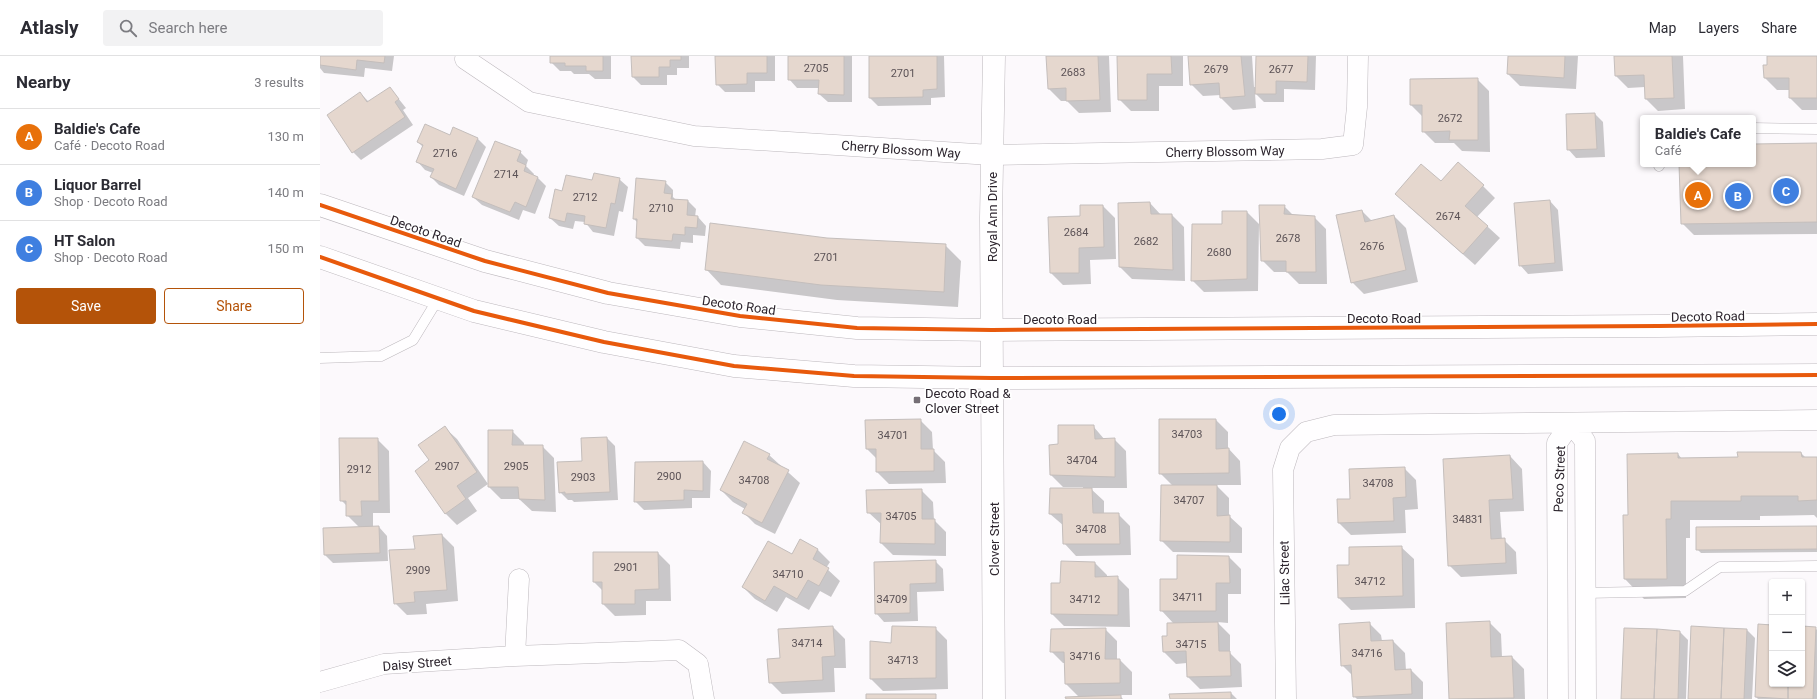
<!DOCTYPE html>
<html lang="en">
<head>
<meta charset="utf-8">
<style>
	:root { --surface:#fff; --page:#f2f2f3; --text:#2b2b33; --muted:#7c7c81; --line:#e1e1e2; --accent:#b45309 }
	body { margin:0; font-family:Roboto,sans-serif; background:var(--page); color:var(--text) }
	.controls { position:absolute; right:12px; bottom:12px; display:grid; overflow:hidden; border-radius:4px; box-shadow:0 1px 3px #0004 }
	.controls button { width:36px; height:36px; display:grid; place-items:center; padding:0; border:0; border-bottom:1px solid var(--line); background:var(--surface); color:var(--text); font:20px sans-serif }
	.you { position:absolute; left:959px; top:358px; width:14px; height:14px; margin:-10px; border:3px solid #fff; border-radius:50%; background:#1a73e8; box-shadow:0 0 0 6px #1a73e833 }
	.badge { display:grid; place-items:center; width:26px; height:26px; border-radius:50%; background:var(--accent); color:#fff; font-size:13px; font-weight:700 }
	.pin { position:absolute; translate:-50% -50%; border:2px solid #fff; box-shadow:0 1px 4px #0006 }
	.popup { position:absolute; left:1320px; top:59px; width:116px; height:52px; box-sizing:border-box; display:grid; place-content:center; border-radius:4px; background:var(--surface); filter:drop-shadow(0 1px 3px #0005); font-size:13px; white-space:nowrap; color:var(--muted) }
	.popup b { font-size:15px; color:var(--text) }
	.popup::after { content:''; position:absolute; left:50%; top:100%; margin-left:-8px; border:8px solid transparent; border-top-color:var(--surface) }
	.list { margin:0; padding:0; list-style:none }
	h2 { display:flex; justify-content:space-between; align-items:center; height:52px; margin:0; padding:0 16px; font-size:17px }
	h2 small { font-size:13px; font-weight:400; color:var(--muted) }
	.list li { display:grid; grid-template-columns:26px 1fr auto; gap:12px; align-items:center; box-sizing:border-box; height:56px; padding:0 16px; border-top:1px solid var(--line) }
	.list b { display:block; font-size:15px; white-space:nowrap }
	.list p { margin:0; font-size:13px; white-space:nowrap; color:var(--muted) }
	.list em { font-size:13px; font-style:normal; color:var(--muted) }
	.actions { display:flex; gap:8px; padding:12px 16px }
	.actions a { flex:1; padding:9px 0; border:1px solid var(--accent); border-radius:4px; text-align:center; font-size:14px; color:var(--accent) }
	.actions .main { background:var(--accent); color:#fff }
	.icon { flex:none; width:22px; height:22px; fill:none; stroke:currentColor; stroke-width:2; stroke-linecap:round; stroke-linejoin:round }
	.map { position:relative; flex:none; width:1497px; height:643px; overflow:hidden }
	header { display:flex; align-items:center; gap:24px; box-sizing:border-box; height:56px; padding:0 20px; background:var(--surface); border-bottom:1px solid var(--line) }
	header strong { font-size:19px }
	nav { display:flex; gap:22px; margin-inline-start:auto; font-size:14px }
	.search { width:280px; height:36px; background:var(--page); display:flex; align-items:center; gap:10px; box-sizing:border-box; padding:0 14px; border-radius:4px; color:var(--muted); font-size:15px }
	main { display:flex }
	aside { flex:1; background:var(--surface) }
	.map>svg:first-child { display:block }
	.shadow { fill:#0003 }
	.building { fill:#e5d7ce; stroke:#c4bebc }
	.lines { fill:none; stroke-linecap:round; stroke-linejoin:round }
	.service-casing { stroke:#bdb8bd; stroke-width:11 }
	.minor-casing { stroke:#bdb8bd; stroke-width:21 }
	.tertiary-casing { stroke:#bdb8bd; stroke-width:23 }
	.primary-casing { stroke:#bdb8bd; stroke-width:23 }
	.service { stroke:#fffeff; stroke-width:10 }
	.minor { stroke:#fffeff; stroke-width:20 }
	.tertiary { stroke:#fffeff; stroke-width:22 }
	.primary { stroke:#fffeff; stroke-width:22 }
	.cycleway-casing { stroke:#fff; stroke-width:6 }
	.cycleway { stroke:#e8590c; stroke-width:4 }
	.poi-dot { fill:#756f76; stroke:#fff; stroke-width:1.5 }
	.labels { text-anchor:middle; stroke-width:3.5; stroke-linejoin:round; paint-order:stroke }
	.number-label { font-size:11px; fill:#5b5256 }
	.street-label { font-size:13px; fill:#2d252e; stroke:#fff }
	.poi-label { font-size:13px; fill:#2d252e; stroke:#fff; text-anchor:start }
</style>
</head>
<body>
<header>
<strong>Atlasly</strong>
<div class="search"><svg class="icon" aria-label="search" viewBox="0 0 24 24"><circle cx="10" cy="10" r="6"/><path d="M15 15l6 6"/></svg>Search here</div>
<nav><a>Map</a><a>Layers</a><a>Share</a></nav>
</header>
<main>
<aside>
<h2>Nearby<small>3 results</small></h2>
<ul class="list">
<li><span class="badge" style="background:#e8710a">A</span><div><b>Baldie's Cafe</b><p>Café · Decoto Road</p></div><em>130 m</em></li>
<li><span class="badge" style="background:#3f7fe0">B</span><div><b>Liquor Barrel</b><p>Shop · Decoto Road</p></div><em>140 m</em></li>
<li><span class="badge" style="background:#3f7fe0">C</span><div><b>HT Salon</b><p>Shop · Decoto Road</p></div><em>150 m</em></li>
</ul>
<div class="actions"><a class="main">Save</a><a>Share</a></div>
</aside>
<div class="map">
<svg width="1497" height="643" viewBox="0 0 1497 643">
	<rect width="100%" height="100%" fill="#fcf9fc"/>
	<path class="shadow" d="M0,0H74L72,15L45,12L44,21L4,17L0,12Z
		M231,0H291V23H275L269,18H254L251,15H240L231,6Z
		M312,0H369V12H357V19H347V29H321L313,21Z
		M396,0H455V25H435V36H405L397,28Z
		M469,0H532V46H508L499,38V32H477L469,23Z
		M550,0H624L625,41L611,42V49L558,50L550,42Z
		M738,0H789L791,56L759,57L747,45H741L729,33Z
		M798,0H863V30H839V55H811L799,43Z
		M869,0H932L934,31H936L937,0H996L995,34L964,33V46H944L935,37L936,52L913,54L901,42V39L883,40L871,28Z
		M1189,0H1258L1256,33L1200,30L1188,18Z
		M1295,0H1363L1365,53L1338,55L1326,43L1325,31L1308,32L1296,20Z
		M1448,0H1497V54H1482L1470,42V34H1457L1445,22L1448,10Z
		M1157,23L1169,35L1170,96L1142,95L1134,87H1115L1103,75V61L1091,49V24Z
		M70,32L86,52L83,54L93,69L41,104L33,96L40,37L49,46Z
		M1275,58L1283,66L1285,101L1256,102L1248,93Z
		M130,80L158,83L166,91L144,140L119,129L111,121L113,117L105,114L97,105L103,91L98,86Z
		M1497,88V178L1374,179L1362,167L1361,108H1433V89Z
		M200,96L208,104L206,110L214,118L213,120L218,122L226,130L215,158L203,154L199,164L162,149L153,141Z
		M299,123L308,131L303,156L299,155L294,180L273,176L265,166L255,165L253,173L239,170L230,162L243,136Z
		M345,126L353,134V141L356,144L368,145L376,153L375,161H378L386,170L385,180L373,179V187L361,186L360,193L325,190L317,182L318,167L314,163Z
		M1121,127L1163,130L1175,142L1157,161L1180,182L1155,209L1088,150Z
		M1230,145L1238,154L1243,215L1208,218L1200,209Z
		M830,147L841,159H852L864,171L865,225L812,223L800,211L799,148Z
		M783,150L795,162L796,203L770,204L771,228L743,229L731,217L761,161Z
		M964,150L974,160L994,161L1006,173L1007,228H979L967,216H954L942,204Z
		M1042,155L1052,165L1074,160L1086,172L1098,226L1044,238L1032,226Z
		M903,156H927L939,168L938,235L884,236L872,224L903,169Z
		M507,183L625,189L641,205L638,251L517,244L401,229L386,213Z
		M600,364L612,376L613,394L625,406L626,427L569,428L557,416V403L547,393Z
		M896,364L908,376V392L920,405L921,429H896L909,442V460L922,472V497L853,496L841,484L853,430L840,417Z
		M773,370L785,384L794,383L806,395L807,432H770L784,445V458H798L810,470L811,499L756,500L744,487V470L730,458L763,433V431H743L731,419L739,389Z
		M125,372L137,383L168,428L148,442L157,455L137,469L125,457L110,405Z
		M192,375L204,387V390H222L234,402L236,456L212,455L199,443H181L169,431Z
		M287,382L295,390L298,444L254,446L252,444H248L240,436L263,406Z
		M57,383L69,395L70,457H53V472L59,471L67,480L68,505L13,507L5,499L40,472L27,459V450L21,444Z
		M1481,397L1486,402H1497V462L1494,459L1440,460V464H1370V482H1366V542L1324,543L1305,523L1304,460H1309L1358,398L1362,403L1419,402Z
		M449,399L480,427L455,478L435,468L423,456L425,453L413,446L401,434Z
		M1190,400L1202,413L1204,455L1180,456L1182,484H1184L1196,496L1197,518L1141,521L1129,509Z
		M383,406L391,415L390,442H372V452L324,454L315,445Z
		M1084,412L1096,424L1098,453L1085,454L1086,477L1031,479L1019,467L1018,444H1031Z
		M601,434L613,446L614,464L626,476V500L573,499L561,487L562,469L548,456Z
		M1497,471V496L1381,497L1377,493Z
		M122,479L134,491L138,545L106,548L107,558L87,559L75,547L96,493L95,481Z
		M481,484L498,494L510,506L506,512L520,525L511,541L500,535L489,554L466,541L457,556L435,543L423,531L472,500Z
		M1081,491L1094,503L1095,552L1031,554L1019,542L1030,510Z
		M338,497L350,509L351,545H326V559L295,560L283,548V535L274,526Z
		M858,500L909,501L921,513V538H908V567L897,566L910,579V597L921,608L922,631L880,633L868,621L867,607L856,608L844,596L854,568L841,554L858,524Z
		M615,505L623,513L624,535L597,536L598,565L564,566L556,557Z
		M775,507L787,519V522L797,521L809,533L810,571L744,570L732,558L741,528Z
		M1169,566L1181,578L1182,601H1192L1204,613L1205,643H1130L1127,568Z
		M1049,567L1061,579L1062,585H1073L1085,597L1086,615L1091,614L1103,626V643H1037L1034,640L1033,620L1022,609Z
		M1452,570V628H1482V571L1495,572L1497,574V643H1438L1436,641Z
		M513,571L525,583L526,612H514L515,636L462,638L450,626L461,603Z
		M615,572L627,584L628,633L563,635L551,623L572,588Z
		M785,573L797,585V604H800L812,616V639H799L803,643H747L759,641L746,628L745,607H743L731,595Z
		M1427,574L1435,582L1432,643H1369Z
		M1360,576L1368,584L1366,643H1302Z
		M911,637L917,643H851Z"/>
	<path class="building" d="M0,0H65L64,7L37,4L36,14L0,9Z
		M230,0H283V15H266V10H245V7H230Z
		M311,0H361V4H350V11H339V21H312Z
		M395,0H447V17H427V28L396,29Z
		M468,0H524V39L498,38L499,24H468Z
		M549,0H617V33L603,34V41L549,42Z
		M726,0H778L780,44L746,45V32L728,33Z
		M797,0H851L852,18H827V44H798Z
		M868,0H921L925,40L900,42L899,27L870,29Z
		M936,0H988L987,26L956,25V38H935Z
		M1188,0H1245L1244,22L1187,18Z
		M1294,0H1352L1354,42L1325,43L1324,19L1295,20Z
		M1447,0H1497V42H1469V22H1444L1443,9H1447Z
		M1158,22V84H1129L1130,75L1102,76V49H1090V23Z
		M70,31L79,43L75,46L85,61L32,97L7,59L40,36L47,46Z
		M1275,57L1277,93L1247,94L1246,58Z
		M105,68L130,79L133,71L158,82L136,133L110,121L114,113L96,106L103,89L97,86Z
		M175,85L201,95L197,105L206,109L204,115L218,121L206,151L195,146L190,156L152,141Z
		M1497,87V166L1361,168L1359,108H1433V88Z
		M1138,106L1164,129L1145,150L1168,170L1143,198L1075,138L1101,108L1121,125Z
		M274,117L300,122L295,148L291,147L286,172L264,168L265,160L247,157L245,166L229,162L235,133L242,135L246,119L272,124Z
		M316,122L346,125L344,137L352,138L351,143L368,144L367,159L378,160L377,172L365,171V179L353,178L352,185L316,182L317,163H313Z
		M1230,144L1235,207L1199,210L1194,147Z
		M830,146L831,158H852L853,214L799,211L798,147Z
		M760,149H783L784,191L759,192V217H730L728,161L760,160Z
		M939,149H965L964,158L995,160L996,216H966V205H941Z
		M1042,154L1045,166L1074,159L1086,214L1031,227L1016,159Z
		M902,155H927V223L871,225L872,168H902Z
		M390,167L507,182L626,188L624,236L501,229L385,214Z
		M601,363V393H614V415L556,416V393H546L545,364Z
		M839,363H896V393L909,392V417L839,418Z
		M738,369H774L775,383L795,382V421L730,419L729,389L738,388Z
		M125,370L157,416L137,430L146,443L125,458L95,415L109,404L98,389Z
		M168,374H193L192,389H223L225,444L199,443L198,431H168Z
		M287,381L290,436L245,438V436L239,437L237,406L262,405L261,382Z
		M19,382H58L59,445H41L42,460H26V445H20Z
		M424,385L450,398L447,403L469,414L442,467L422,457L427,448L400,434Z
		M1417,396H1481L1482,401H1497V444L1478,445V440H1421V445H1351V463H1346L1347,523H1304L1303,459H1308L1307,398L1358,397V402L1418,401Z
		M1190,399L1193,443L1169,444L1171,483L1185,482L1186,507L1128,510L1123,403Z
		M383,405V435L364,434V444L314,446L315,406Z
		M1085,411L1086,441L1073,442L1074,465L1018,467L1017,443H1030L1029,413Z
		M841,429H897V460L910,459V486L840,485Z
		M730,432H772L773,457H799L800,488H743L742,458H729Z
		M602,433V463H615V488L560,487L561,457H547L546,434Z
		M59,470L60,497L4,499L3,472Z
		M1497,470V493L1376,494V471Z
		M122,478L127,534L94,536L95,546L74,548L69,494L95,493L93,480Z
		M480,483L498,493L493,503L509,512L499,530L488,524L477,543L454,530L445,545L422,531L448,485L472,498Z
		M1082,490L1083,540L1018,542L1017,509H1029V491Z
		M273,496H338L339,533L315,534V548H282V526H273Z
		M857,499L909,500L910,527H896V555H840V523H857Z
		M616,504V527L590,528V557L555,558L554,506Z
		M741,505L775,506V521L798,520V559L731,558V527H740Z
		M1170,565L1171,601L1192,600L1194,642L1129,643L1126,567Z
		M898,566L899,595H910L911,620L867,621L866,595L843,596L842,580H847V567Z
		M1050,566L1051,585L1073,584L1075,614L1091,613L1092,638L1033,641L1031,609L1021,610L1019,568Z
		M1438,568L1452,569V628H1468V643L1435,641Z
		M513,570L515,600L502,601L503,624L449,627L447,603L460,602L458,573Z
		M572,570L616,571V622L550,623V585L571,587Z
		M1371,570L1404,572L1401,643H1368Z
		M1482,570L1496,571L1493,643H1468V628H1482Z
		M786,572L785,603H800V627L745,628L744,596H730L731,573Z
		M1304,572L1337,573L1334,643H1301Z
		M1404,572L1427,573L1424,643H1401Z
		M1337,573L1360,575L1358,643H1334Z
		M911,636V643H850L849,638Z
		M546,638H616V643H546Z
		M801,639V643H746L745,641Z"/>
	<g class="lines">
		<defs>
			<path id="service" d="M1433,72L1497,73
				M1339,110L1340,108
				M0,302L61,300L93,284L118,243
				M1265,537L1365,535L1400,511L1497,510"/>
			<path id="minor" d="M145,3L209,46L374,80L671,99L1002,93L1033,89L1037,51L1038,0
				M195,600L199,523
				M0,626L64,608L195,600L359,594L378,608L384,643
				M966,643L963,414L970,392L986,376L1014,369L1497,364
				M1238,643L1237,387L1251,367L1265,385L1266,643"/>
			<path id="tertiary" d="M674,0L671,162L674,643"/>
			<path id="primary" d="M0,149L165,205L288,237L420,260L537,272L672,274L1339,270L1497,268
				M0,201L154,255L284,286L414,310L534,320L672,322L1497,319"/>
		</defs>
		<use href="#service" class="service-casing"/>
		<use href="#minor" class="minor-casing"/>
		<use href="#tertiary" class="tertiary-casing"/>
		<use href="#primary" class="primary-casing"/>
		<use href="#service" class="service"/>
		<use href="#minor" class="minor"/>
		<use href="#tertiary" class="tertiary"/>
		<use href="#primary" class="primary"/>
		<defs>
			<path id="cycleway" d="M0,149L165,205L288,237L420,260L537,272L672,274L1339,270L1497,268
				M0,201L154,255L284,286L414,310L534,320L672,322L1497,319"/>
		</defs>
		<use href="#cycleway" class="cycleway-casing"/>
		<use href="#cycleway" class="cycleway"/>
	</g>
	<rect class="poi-dot" x="593" y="340" width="8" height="8" rx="2"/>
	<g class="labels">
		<g class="number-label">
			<text x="496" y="16">2705</text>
			<text x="896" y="17">2679</text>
			<text x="961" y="17">2677</text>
			<text x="753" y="20">2683</text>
			<text x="583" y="21">2701</text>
			<text x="1130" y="66">2672</text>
			<text x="125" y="101">2716</text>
			<text x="186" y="122">2714</text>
			<text x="265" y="145">2712</text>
			<text x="341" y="156">2710</text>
			<text x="1128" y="164">2674</text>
			<text x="756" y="180">2684</text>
			<text x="968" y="186">2678</text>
			<text x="826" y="189">2682</text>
			<text x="1052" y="194">2676</text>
			<text x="899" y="200">2680</text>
			<text x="506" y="205">2701</text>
			<text x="867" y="382">34703</text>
			<text x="573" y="383">34701</text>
			<text x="762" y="408">34704</text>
			<text x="127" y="414">2907</text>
			<text x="196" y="414">2905</text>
			<text x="39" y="417">2912</text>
			<text x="349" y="424">2900</text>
			<text x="263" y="425">2903</text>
			<text x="434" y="428">34708</text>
			<text x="1058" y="431">34708</text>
			<text x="869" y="448">34707</text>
			<text x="581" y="464">34705</text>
			<text x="1148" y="467">34831</text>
			<text x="771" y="477">34708</text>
			<text x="306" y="515">2901</text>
			<text x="98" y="518">2909</text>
			<text x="468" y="522">34710</text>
			<text x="1050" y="529">34712</text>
			<text x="868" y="545">34711</text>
			<text x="572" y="547">34709</text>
			<text x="765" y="547">34712</text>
			<text x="487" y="591">34714</text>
			<text x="871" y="592">34715</text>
			<text x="1047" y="601">34716</text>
			<text x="765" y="604">34716</text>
			<text x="583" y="608">34713</text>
		</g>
		<g class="street-label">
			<text transform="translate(581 93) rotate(4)" y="5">Cherry Blossom Way</text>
			<text transform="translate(905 95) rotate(-1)" y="5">Cherry Blossom Way</text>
			<text transform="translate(672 161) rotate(-90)" y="5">Royal Ann Drive</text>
			<text transform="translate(106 175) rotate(19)" y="5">Decoto Road</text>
			<text transform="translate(419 249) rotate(8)" y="5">Decoto Road</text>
			<text transform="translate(1388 260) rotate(-1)" y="5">Decoto Road</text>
			<text x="1064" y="267">Decoto Road</text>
			<text x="740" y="268">Decoto Road</text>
			<text transform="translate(1239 423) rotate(-88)" y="5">Peco Street</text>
			<text transform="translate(674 483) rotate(-90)" y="5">Clover Street</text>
			<text transform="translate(964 517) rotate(-91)" y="5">Lilac Street</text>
			<text transform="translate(97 607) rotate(-5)" y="5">Daisy Street</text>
		</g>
		<g class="poi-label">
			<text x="605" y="342">Decoto Road &amp;<tspan x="605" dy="15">Clover Street</tspan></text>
		</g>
	</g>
</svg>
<div class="controls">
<button>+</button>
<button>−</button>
<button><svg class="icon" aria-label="layers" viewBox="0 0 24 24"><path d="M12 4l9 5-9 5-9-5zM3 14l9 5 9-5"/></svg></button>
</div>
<div class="you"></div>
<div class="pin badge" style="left:1378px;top:139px;background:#e8710a">A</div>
<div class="popup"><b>Baldie's Cafe</b>Café</div>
<div class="pin badge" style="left:1418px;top:140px;background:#3f7fe0">B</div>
<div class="pin badge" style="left:1466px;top:135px;background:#3f7fe0">C</div>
</div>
</main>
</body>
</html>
